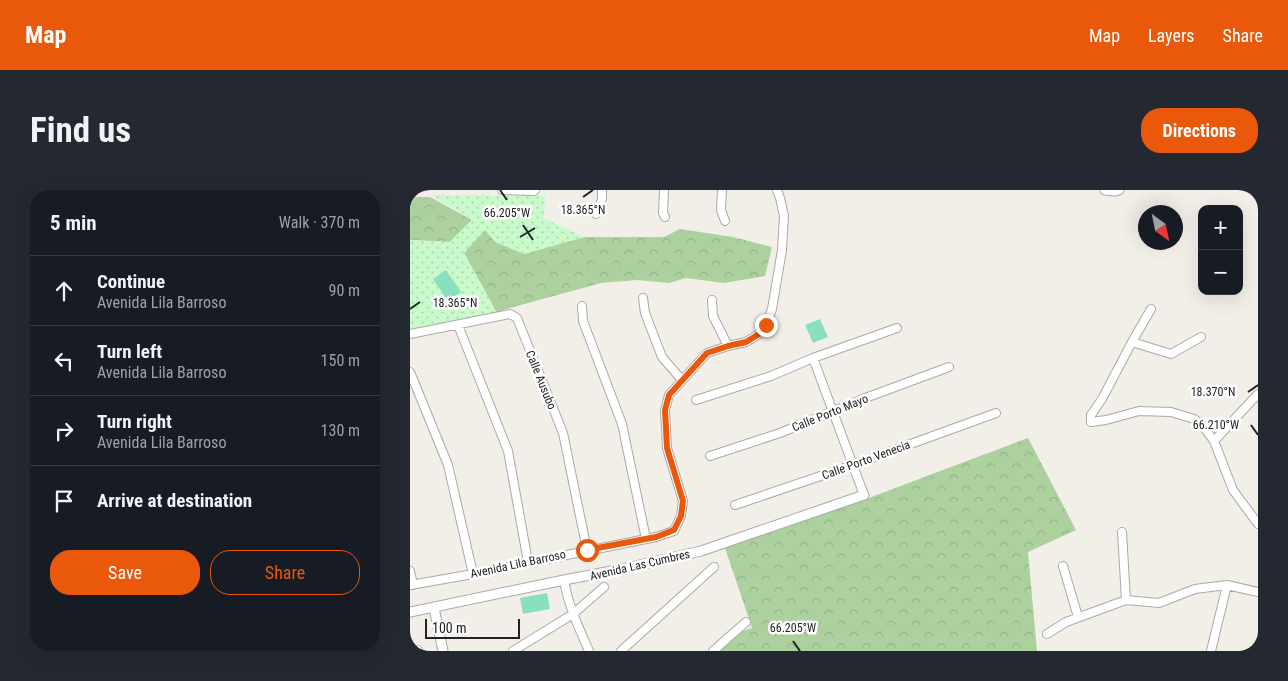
<!DOCTYPE html>
<html lang="en">
<head>
<meta charset="utf-8">
<style>
	:root { --surface:#171b24; --page:#242831; --text:#f1f3f6; --muted:#9ea1a6; --line:#363941; --accent:#ea580c }
	body { margin:0; font-family:"Roboto Condensed",sans-serif; background:var(--page); color:var(--text) }
	.controls { position:absolute; right:15px; top:15px; display:grid; overflow:hidden; border-radius:10px; box-shadow:0 5px 20px #0002 }
	.controls button { width:45px; height:45px; display:grid; place-items:center; padding:0; border:0; border-bottom:1px solid var(--line); background:var(--surface); color:var(--text); font:25px sans-serif }
	.compass { position:absolute; left:728px; top:15px; width:45px; height:45px; border-radius:50%; background:var(--surface); box-shadow:0 5px 20px #0002; rotate:147deg }
	.scale { position:absolute; left:15px; bottom:12px; width:95px; box-sizing:border-box; padding-left:5px; border:2px solid #222; border-top:0; font-size:14px; line-height:18px; white-space:nowrap; color:#222; -webkit-text-stroke:4px #fff; paint-order:stroke }
	.stop { position:absolute; width:15px; height:15px; margin:-11px; border:4px solid #ea580c; border-radius:50%; background:#fff }
	.stop.end { background:#ea580c; border-color:#fff; box-shadow:0 1px 5px #0008 }
	.list { margin:0; padding:0; list-style:none }
	h2 { display:flex; justify-content:space-between; align-items:center; height:65px; margin:0; padding:0 20px; font-size:21px }
	h2 small { font-size:16px; font-weight:400; color:var(--muted) }
	.list li { display:grid; grid-template-columns:32px 1fr auto; gap:15px; align-items:center; box-sizing:border-box; height:70px; padding:0 20px; border-top:1px solid var(--line) }
	.list b { display:block; font-size:19px; white-space:nowrap }
	.list p { margin:0; font-size:16px; white-space:nowrap; color:var(--muted) }
	.list em { font-size:16px; font-style:normal; color:var(--muted) }
	.actions { display:flex; gap:10px; padding:15px 20px }
	.actions a { flex:1; padding:11px 0; border:1px solid var(--accent); border-radius:20px; text-align:center; font-size:18px; color:var(--accent) }
	.actions .main { background:var(--accent); color:#fff }
	.icon { flex:none; width:28px; height:28px; fill:none; stroke:currentColor; stroke-width:2; stroke-linecap:round; stroke-linejoin:round }
	.map { position:relative; flex:none; width:848px; height:461px; overflow:hidden; border-radius:20px }
	header { display:flex; align-items:center; gap:30px; box-sizing:border-box; height:70px; padding:0 25px; background:var(--accent); color:#fff }
	header strong { font-size:24px }
	nav { display:flex; gap:28px; margin-inline-start:auto; font-size:18px }
	.intro { display:flex; align-items:center; justify-content:space-between; box-sizing:border-box; height:120px; padding:0 30px }
	h1 { margin:0; font-size:35px }
	.button { padding:12px 22px; border-radius:20px; background:var(--accent); color:#fff; font-size:18px; font-weight:700 }
	main { display:flex; gap:30px; padding:0 30px }
	aside { flex:1; background:var(--surface); border-radius:20px; box-shadow:0 5px 20px #0002 }
	.map>svg:first-child { display:block }
	.forest { fill:url(#forest-crowns) }
	.park { fill:url(#park-dots) }
	.pitch { fill:#88e0be }
	.lines { fill:none; stroke-linecap:round; stroke-linejoin:round }
	.minor-casing { stroke:#a9a9a9; stroke-width:10 }
	.tertiary-casing { stroke:#a9a9a9; stroke-width:11 }
	.minor { stroke:#fff; stroke-width:8 }
	.tertiary { stroke:#fff; stroke-width:9 }
	.route { stroke:#ea580c; stroke-width:6 }
	.ticks { fill:none; stroke:#222; stroke-width:2 }
	.labels { text-anchor:middle; stroke-width:5; stroke-linejoin:round; paint-order:stroke }
	.street-label { font-size:12px; fill:#222; stroke:#fff }
	.ticks-label { font-size:12px; text-anchor:middle; fill:#222; stroke:#fff; stroke-width:5; stroke-linejoin:round; paint-order:stroke }
</style>
</head>
<body>
<header>
<strong>Map</strong>
<nav><a>Map</a><a>Layers</a><a>Share</a></nav>
</header>
<div class="intro"><h1>Find us</h1><a class="button">Directions</a></div>
<main>
<aside>
<h2>5 min<small>Walk · 370 m</small></h2>
<ul class="list">
<li><svg class="icon" aria-label="ahead" viewBox="0 0 24 24"><path d="M12 20V5M6 11l6-6 6 6"/></svg><div><b>Continue</b><p>Avenida Lila Barroso</p></div><em>90 m</em></li>
<li><svg class="icon" aria-label="left" viewBox="0 0 24 24"><path d="M17 20v-9H6M10 6l-5 5 5 5"/></svg><div><b>Turn left</b><p>Avenida Lila Barroso</p></div><em>150 m</em></li>
<li><svg class="icon" aria-label="right" viewBox="0 0 24 24"><path d="M7 20v-9h11M14 6l5 5-5 5"/></svg><div><b>Turn right</b><p>Avenida Lila Barroso</p></div><em>130 m</em></li>
<li><svg class="icon" aria-label="arrive" viewBox="0 0 24 24"><path d="M6 21V4h12l-3 4 3 4H6"/></svg><div><b>Arrive at destination</b></div></li>
</ul>
<div class="actions"><a class="main">Save</a><a>Share</a></div>
</aside>
<div class="map">
<svg width="848" height="461" viewBox="0 0 848 461">
	<defs>
		<pattern id="forest-crowns" width="20" height="18" patternUnits="userSpaceOnUse" patternTransform="scale(1.25)"><rect width="20" height="18" fill="#add19e"/><path d="M2 6a3 3 0 1 1 6 0M12 15a3 3 0 1 1 6 0" fill="none" stroke="#95b388"/></pattern>
		<pattern id="park-dots" width="8" height="8" patternUnits="userSpaceOnUse" patternTransform="scale(1.25)"><rect width="8" height="8" fill="#c8facc"/><path d="M2 2h.1M6 6h.1" fill="none" stroke="#acd6af" stroke-width="1.8" stroke-linecap="round"/></pattern>
	</defs>
	<rect width="100%" height="100%" fill="#f2efe9"/>
	<path class="forest" d="M0,7H20L62,30L40,52L0,50Z
		M75,39L114,64L174,47H254L270,39L323,47L362,57L355,86L314,93L276,88L259,93L227,90L191,93L96,119L87,123L54,63Z
		M618,248L666,340L618,362L627,461H305L317,446L342,438L315,358L456,309Z"/>
	<path class="park" d="M22,5L135,6L134,28L174,47L114,64L85,52L75,40L54,63L87,123L0,140V50L40,52L62,30Z"/>
	<path class="pitch" d="M36,80L51,102L38,111L23,89Z
		M410,129L418,147L403,153L395,135Z
		M137,403L140,419L113,424L110,408Z"/>
	<g class="lines">
		<defs>
			<path id="minor" d="M92,0L124,1L125,0
				M254,0L253,23L255,27
				M312,0L311,20L315,31
				M186,24L192,9V0
				M233,108L235,123L252,167L272,190
				M302,110L303,126L318,156
				M172,116L173,131L212,234L236,349
				M741,119L722,152L692,209L681,225V232L696,230L729,221L761,222L784,229L793,236L804,251L823,300L848,334
				M48,135L98,261L118,372
				M0,144L100,124L107,128L153,243L177,360
				M722,152L761,164L791,147
				M403,168L454,305
				M0,182L38,275L63,384
				M286,210L361,186L403,168L487,138
				M804,251L848,204
				M300,266L370,243L458,207L539,177
				M325,315L443,275L586,223
				M712,342L716,410
				M653,376L668,427
				M0,381L3,395
				M154,390C158,415 169,438 179,461
				M0,395L63,384L246,347L264,341L271,326L273,311L257,258L255,220L259,205L297,163L318,156L336,152L349,144L356,135L362,119L372,60L374,26L370,8L367,0
				M637,444L656,432L716,410L749,413L785,399L817,395L848,402
				M6,461L8,460
				M103,461L163,424L194,397
				M211,461L304,377
				M303,461L336,432
				M801,461L817,395"/>
			<path id="tertiary" d="M695,0L705,1L709,0
				M24,418L33,461
				M0,422L154,390L212,379L291,361L454,305"/>
		</defs>
		<use href="#minor" class="minor-casing"/>
		<use href="#tertiary" class="tertiary-casing"/>
		<use href="#minor" class="minor"/>
		<use href="#tertiary" class="tertiary"/>
	</g>
	<g class="lines">
		<path class="route" d="M177,360L246,347L264,340L271,326L273,311L257,258L255,220L259,205L297,163L318,156L336,152L349,144L356,135"/>
	</g>
	<path class="ticks" d="M90,0L97,10M173,7L183,0M113,35L123,50M110,47L125,38M0,119L10,112M838,202L848,195M841,235L848,245M383,451L390,461"/>
	<g class="labels">
		<g class="street-label">
			<text transform="translate(131 190) rotate(68)" y="4">Calle Ausubo</text>
			<text transform="translate(420 223) rotate(-22)" y="4">Calle Porto Mayo</text>
			<text transform="translate(456 270) rotate(-20)" y="4">Calle Porto Venecia</text>
			<text transform="translate(108 374) rotate(-12)" y="4">Avenida Lila Barroso</text>
			<text transform="translate(230 375) rotate(-13)" y="4">Avenida Las Cumbres</text>
		</g>
	</g>
	<g class="ticks-label">
		<text x="173" y="24">18.365°N</text>
		<text x="97" y="27">66.205°W</text>
		<text x="45" y="117">18.365°N</text>
		<text x="803" y="206">18.370°N</text>
		<text x="806" y="239">66.210°W</text>
		<text x="383" y="442">66.205°W</text>
	</g>
</svg>
<div class="controls">
<button>+</button>
<button>−</button>
</div>
<svg class="compass" viewBox="-18 -18 36 36"><path d="M0-13l5 13h-10z" fill="#e53935"/><path d="M0 13l5-13h-10z" fill="#9ea1a6"/></svg>
<div class="scale">100 m</div>
<div class="stop" style="left:177px;top:360px"></div>
<div class="stop end" style="left:356px;top:135px"></div>
</div>
</main>
</body>
</html>
